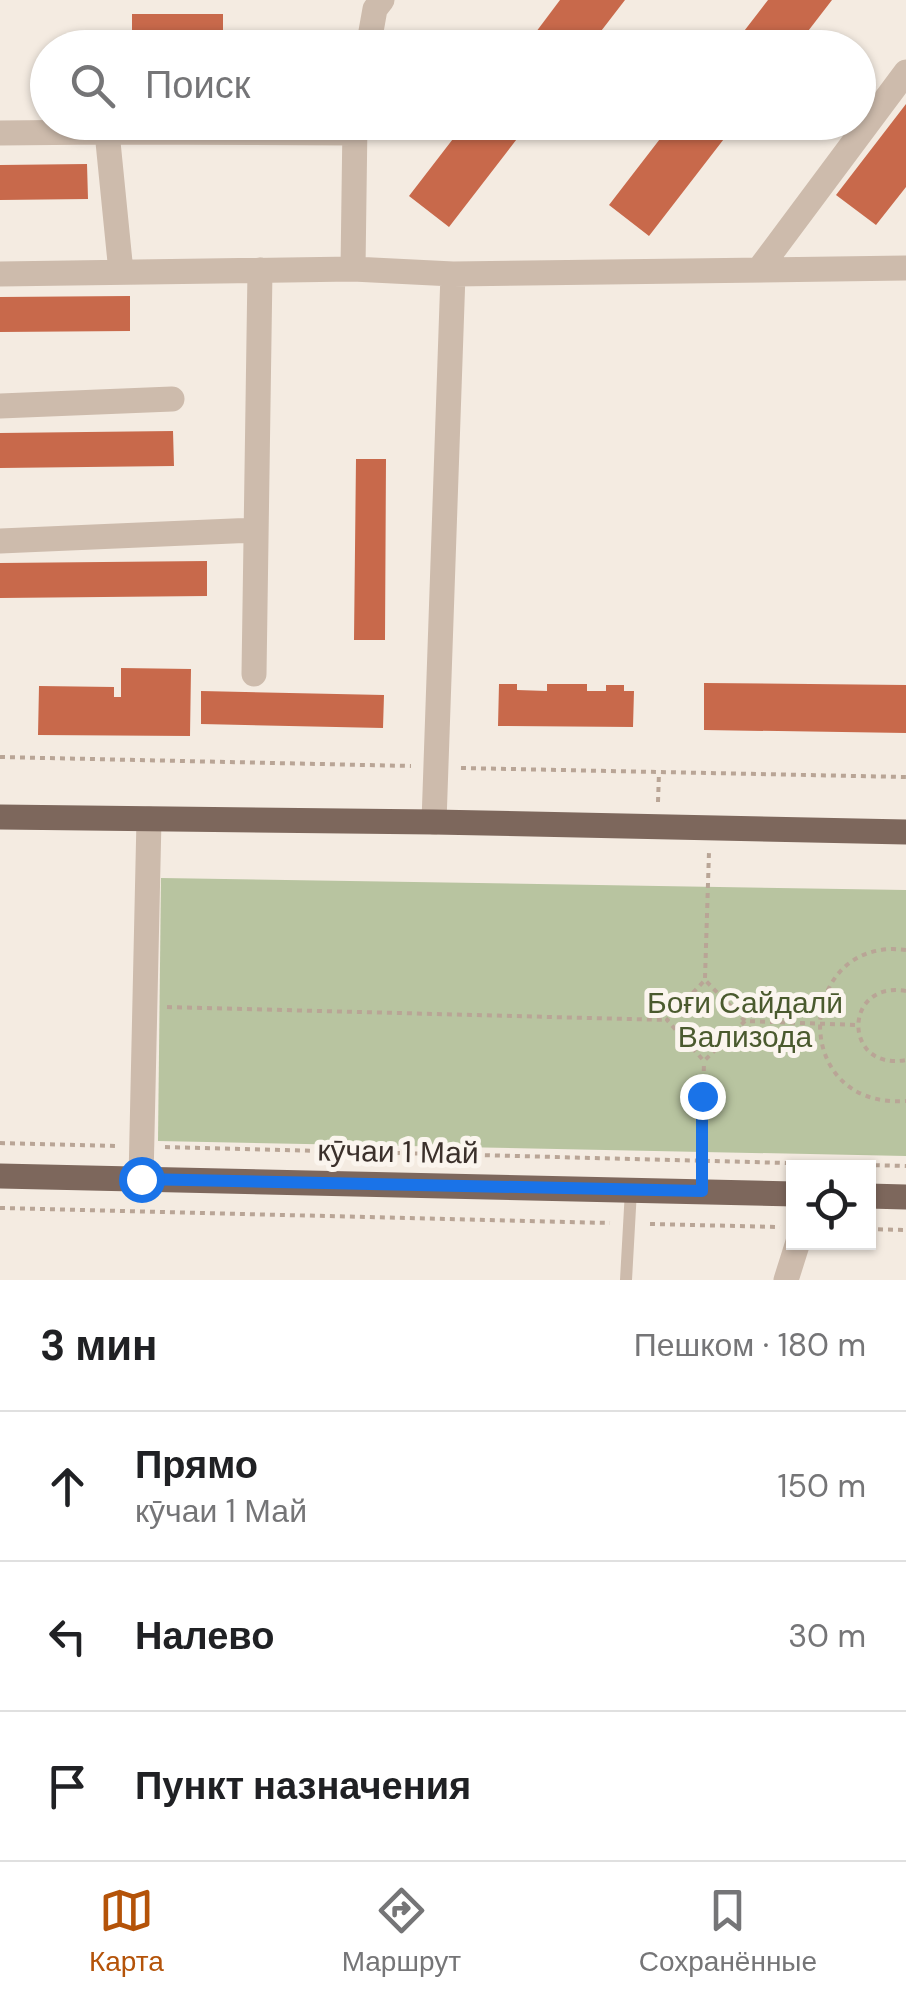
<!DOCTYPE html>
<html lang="ru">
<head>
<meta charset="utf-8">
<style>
	:root { --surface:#fff; --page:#f6f6f6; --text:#202124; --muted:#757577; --line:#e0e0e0; --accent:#b45309 }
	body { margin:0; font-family:"DM Sans",sans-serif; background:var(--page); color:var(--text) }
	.controls { position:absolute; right:30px; bottom:30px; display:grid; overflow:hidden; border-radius:0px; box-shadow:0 2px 8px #0004 }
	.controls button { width:90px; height:90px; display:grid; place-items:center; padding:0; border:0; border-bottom:2px solid var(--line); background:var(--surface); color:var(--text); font:50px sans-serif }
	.stop { position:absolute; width:30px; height:30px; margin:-22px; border:8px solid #1a73e8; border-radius:50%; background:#fff }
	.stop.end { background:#1a73e8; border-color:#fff; box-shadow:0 2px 10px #0008 }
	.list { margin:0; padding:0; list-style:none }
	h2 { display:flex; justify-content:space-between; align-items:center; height:130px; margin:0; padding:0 40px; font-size:42px }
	h2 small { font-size:32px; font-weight:400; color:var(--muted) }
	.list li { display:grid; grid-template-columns:65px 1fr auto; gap:30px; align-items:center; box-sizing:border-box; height:150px; padding:0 40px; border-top:2px solid var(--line) }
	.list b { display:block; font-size:38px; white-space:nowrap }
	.list p { margin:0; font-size:32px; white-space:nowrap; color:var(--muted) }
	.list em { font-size:32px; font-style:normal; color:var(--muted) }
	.icon { flex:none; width:55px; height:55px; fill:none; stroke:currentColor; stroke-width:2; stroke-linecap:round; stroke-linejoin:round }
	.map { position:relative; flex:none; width:906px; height:1280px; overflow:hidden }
	.search { position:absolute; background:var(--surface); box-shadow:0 2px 8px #0004; left:30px; right:30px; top:30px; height:110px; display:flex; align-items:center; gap:25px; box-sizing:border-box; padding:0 35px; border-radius:55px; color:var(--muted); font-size:38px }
	.sheet { height:580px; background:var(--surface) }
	nav { display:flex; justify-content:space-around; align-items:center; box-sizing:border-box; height:140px; border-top:2px solid var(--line); background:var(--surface); font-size:28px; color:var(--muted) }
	nav a { display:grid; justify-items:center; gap:5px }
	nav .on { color:var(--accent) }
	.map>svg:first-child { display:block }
	.green { fill:#b8c4a0 }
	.building { fill:#c8694b }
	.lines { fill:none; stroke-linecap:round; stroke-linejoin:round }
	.path { stroke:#b9a596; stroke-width:4; stroke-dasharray:5 5; stroke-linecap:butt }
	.lane { stroke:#cdbbac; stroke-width:12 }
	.street { stroke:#cdbbac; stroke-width:25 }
	.primary { stroke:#7d675c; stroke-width:25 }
	.route { stroke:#1a73e8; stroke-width:12 }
	.labels { text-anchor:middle; stroke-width:10; stroke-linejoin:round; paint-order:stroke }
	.park-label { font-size:30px; fill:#4a5a2e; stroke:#fbf5ee }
	.street-label { font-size:30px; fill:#3b302b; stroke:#fbf5ee }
</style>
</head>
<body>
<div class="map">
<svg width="906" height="1280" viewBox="0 0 906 1280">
	<rect width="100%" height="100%" fill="#f4ebe1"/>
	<path class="green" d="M161,878L906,890V1156L158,1141Z"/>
	<path class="building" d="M560,0H625L588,48H524Z
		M768,0H832L795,48H731Z
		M132,14H223V48H132Z
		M906,104V187L876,225L836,195Z
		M466,122H530L449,227L409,196Z
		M673,122H737L649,236L609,205Z
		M87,164L88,199L0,200V165Z
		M130,296V331L0,332V297Z
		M173,431L174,466L0,468V433Z
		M356,459H386L385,640H354Z
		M207,561V596L0,598V563Z
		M121,668L191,669L190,736L38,735L39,686L114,687V697H121Z
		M704,683L906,685V733L704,730Z
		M499,684H517V690L547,691V684H587V691H606V685H624V691H634L633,727L498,726Z
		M201,691L384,695L383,728L201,724Z"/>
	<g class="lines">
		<path class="path" d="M0,757L411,766
			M461,768L906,777
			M658,802L659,772
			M906,950C797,935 786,1109 906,1101
			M705,978L709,852
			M906,991C842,980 843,1072 906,1060
			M167,1007L667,1020
			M745,1021L704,1061L667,1020L705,980L745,1021L858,1025
			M0,1143L115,1146
			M165,1147L906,1166
			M702,1161L704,1061
			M0,1208L610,1223
			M650,1224L780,1227
			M868,1229L906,1230"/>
		<path class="lane" d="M626,1280L631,1190"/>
		<path class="street" d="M368,48L375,9L382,0
			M0,133L107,132
			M760,268L906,72
			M353,269L355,122
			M121,272L107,132L355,133
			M0,274L353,269L453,274
			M0,406L172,399
			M0,541L256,530
			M254,674L260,270
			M434,822L453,274L906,268
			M141,1179L149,819
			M786,1280L798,1242"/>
		<path class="primary" d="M0,817L434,822L906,832
			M0,1176L794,1194
			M868,1196L906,1197"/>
	</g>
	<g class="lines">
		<path class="route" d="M141,1179L702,1191V1096"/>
	</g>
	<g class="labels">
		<g class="park-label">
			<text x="745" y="1013">Боғи Сайдалӣ<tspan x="745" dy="34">Вализода</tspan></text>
		</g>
		<g class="street-label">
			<text transform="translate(398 1152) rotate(1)" y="10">кӯчаи 1 Май</text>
		</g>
	</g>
</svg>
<div class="controls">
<button><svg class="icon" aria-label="locate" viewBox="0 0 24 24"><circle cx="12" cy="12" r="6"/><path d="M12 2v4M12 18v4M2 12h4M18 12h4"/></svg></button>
</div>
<div class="stop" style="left:141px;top:1179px"></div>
<div class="stop end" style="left:702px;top:1096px"></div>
<div class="search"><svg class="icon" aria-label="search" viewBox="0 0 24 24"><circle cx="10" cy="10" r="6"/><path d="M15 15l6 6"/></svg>Поиск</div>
</div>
<section class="sheet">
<h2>3 мин<small>Пешком · 180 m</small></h2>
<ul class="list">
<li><svg class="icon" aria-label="ahead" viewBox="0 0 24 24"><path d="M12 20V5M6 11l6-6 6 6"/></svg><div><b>Прямо</b><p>кӯчаи 1 Май</p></div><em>150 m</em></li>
<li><svg class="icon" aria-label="left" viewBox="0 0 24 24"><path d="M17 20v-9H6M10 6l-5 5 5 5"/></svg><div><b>Налево</b></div><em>30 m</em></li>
<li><svg class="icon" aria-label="arrive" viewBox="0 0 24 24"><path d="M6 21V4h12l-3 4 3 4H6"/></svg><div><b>Пункт назначения</b></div></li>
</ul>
</section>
<nav>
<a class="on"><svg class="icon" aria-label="map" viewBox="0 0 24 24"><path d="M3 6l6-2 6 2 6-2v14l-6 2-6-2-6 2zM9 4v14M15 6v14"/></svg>Карта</a>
<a><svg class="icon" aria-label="directions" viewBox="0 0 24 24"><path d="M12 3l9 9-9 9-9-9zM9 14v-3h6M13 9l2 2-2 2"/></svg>Маршрут</a>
<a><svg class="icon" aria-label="saved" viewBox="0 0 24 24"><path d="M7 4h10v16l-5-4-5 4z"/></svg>Сохранённые</a>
</nav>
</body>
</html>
